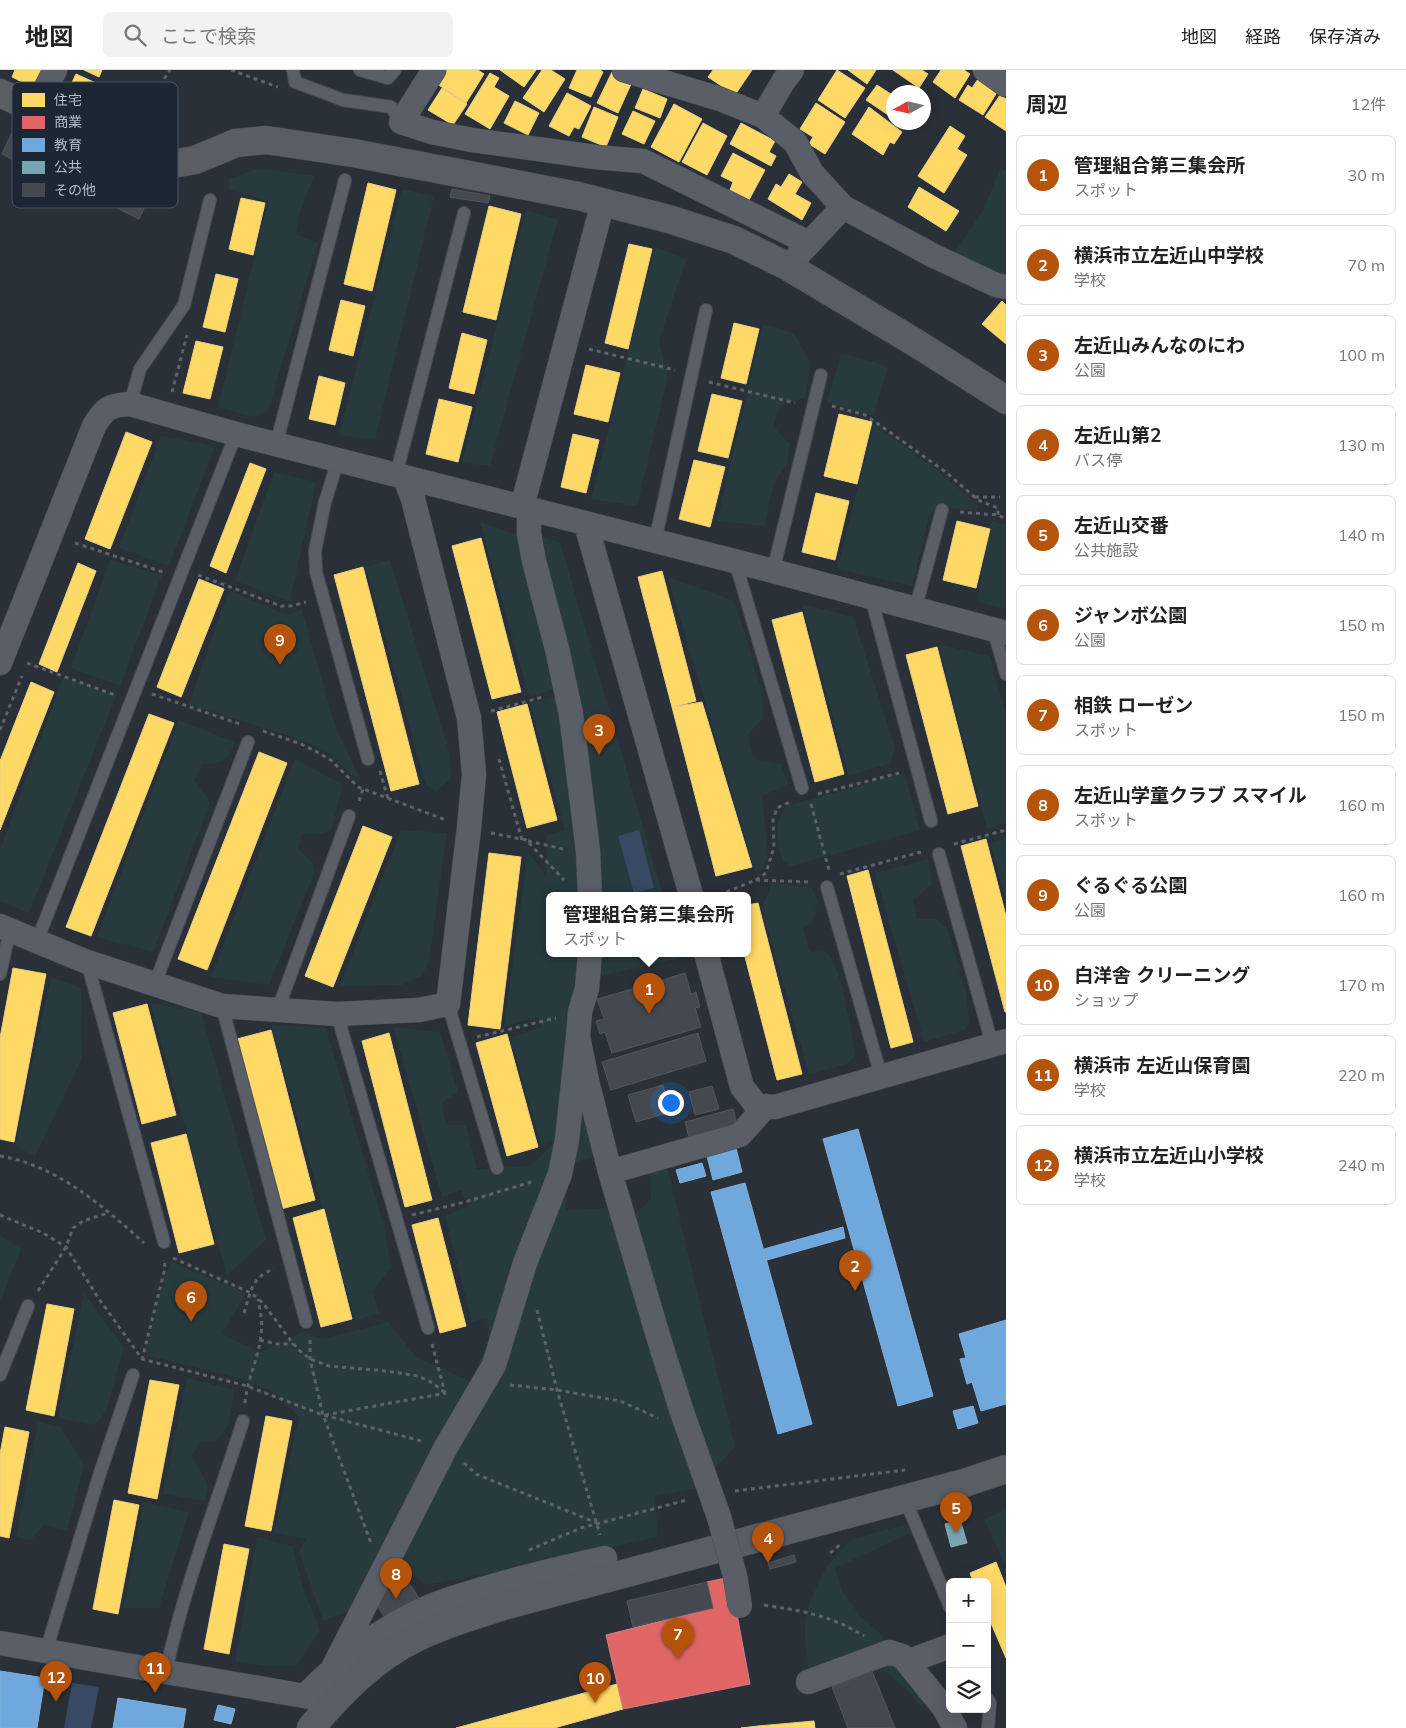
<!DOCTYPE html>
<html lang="ja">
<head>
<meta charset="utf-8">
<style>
	:root { --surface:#fff; --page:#f2f2f2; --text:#222; --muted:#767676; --line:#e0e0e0; --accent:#b45309 }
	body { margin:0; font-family:Mulish,"Noto Sans JP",sans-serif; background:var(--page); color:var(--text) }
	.controls { position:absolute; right:15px; bottom:15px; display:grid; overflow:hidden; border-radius:8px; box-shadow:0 5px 20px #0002 }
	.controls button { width:45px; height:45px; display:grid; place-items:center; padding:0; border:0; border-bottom:1px solid var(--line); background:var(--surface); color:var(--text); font:25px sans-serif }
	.compass { position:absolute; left:886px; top:15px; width:45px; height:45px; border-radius:50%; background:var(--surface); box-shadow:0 5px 20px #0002; rotate:262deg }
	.you { position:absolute; left:670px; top:1032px; width:18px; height:18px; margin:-12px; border:4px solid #fff; border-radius:50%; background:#1a73e8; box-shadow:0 0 0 8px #1a73e833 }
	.badge { display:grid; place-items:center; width:32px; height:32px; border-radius:50%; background:var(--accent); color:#fff; font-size:16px; font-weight:700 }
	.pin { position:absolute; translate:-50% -41px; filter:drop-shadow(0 1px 2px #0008) }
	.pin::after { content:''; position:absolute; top:26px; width:18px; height:15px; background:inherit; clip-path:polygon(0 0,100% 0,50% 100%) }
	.popup { position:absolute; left:546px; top:822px; width:205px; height:65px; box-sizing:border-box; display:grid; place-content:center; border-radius:8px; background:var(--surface); filter:drop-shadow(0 1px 4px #0005); font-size:16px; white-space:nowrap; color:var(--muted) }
	.popup b { font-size:19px; color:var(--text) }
	.popup::after { content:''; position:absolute; left:50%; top:100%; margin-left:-10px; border:10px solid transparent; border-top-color:var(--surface) }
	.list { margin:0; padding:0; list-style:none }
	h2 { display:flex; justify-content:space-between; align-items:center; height:65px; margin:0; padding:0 20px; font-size:21px }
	h2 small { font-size:16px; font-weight:400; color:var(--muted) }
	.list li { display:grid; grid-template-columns:32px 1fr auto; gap:15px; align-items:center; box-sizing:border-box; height:80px; margin:0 10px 10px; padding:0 10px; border:1px solid var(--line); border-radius:8px }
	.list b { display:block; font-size:19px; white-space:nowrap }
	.list p { margin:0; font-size:16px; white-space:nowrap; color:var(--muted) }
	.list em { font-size:16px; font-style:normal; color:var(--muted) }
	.icon { flex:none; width:28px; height:28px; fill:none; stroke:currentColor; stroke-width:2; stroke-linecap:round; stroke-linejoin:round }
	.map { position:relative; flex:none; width:1006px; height:1658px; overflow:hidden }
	header { display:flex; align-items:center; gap:30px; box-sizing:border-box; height:70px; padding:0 25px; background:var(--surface); border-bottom:1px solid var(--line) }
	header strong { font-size:24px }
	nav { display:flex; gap:28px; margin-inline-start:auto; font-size:18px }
	.search { width:350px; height:45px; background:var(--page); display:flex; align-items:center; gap:12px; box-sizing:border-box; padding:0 18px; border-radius:8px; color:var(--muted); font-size:19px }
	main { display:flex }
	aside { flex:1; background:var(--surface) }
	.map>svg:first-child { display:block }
	.green { fill:#273a3e }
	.water { fill:#384963 }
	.homes { fill:#ffd966; stroke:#e8d084 }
	.shops { fill:#e06666; stroke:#d38084 }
	.schools { fill:#6fa8dc; stroke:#84aed6 }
	.public { fill:#76a5af; stroke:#89acb7 }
	.building { fill:#444950; stroke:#52575f }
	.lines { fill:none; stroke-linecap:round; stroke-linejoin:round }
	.lane-casing { stroke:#484c53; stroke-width:14 }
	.street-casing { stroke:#484c53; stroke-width:25 }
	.secondary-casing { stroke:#484c53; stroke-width:29 }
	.path { stroke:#5d636a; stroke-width:3; stroke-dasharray:4 4; stroke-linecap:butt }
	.lane { stroke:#5a5e66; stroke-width:12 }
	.street { stroke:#5a5e66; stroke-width:24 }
	.secondary { stroke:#595d64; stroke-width:28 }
	.street-bridge-casing { stroke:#484c53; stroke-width:25; stroke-linecap:butt }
	.street-bridge { stroke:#5a5e66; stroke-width:24 }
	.key { fill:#1d2633; stroke:#4a5360; stroke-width:1 }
	.key-label { font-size:14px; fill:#b4bcc9 }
</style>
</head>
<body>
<header>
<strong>地図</strong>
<div class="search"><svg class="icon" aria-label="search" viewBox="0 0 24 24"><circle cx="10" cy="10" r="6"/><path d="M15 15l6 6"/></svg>ここで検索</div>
<nav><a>地図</a><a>経路</a><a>保存済み</a></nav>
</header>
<main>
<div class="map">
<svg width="1006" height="1658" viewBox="0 0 1006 1658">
	<rect width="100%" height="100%" fill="#2a3038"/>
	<path class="green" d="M260,98L314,106L300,142L296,164L318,173L268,341L255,347L218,337L268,131L229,120L228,109Z
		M1000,98L1006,100V210L950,189L984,139Z
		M402,119L434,126L375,370L339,365Z
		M526,140L558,149L490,396L462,393Z
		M655,177L686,189L659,271L668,307L637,436L591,429Z
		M763,254L794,263L811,294L805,328L781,335L773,356L790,374L787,394L774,413L764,456L717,451Z
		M841,283L888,296L874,346L827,332Z
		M874,355L941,403L978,436L977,440L936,437L930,444L912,516L837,499Z
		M161,366L215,376L169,496L119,478Z
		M274,402L316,412L290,531L235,511Z
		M991,451L1006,455V539L977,532Z
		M480,452L517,465L561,617L529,627Z
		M529,464L560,472L663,825H550V883H679L681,888L585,909L574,958L583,1025L596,1086L567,1094L566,1140L609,1138L634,1145L651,1129L650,1098L667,1096L735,1377L695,1419L655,1426L658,1467L496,1502L426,1515L404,1498L354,1539L323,1551L299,1481L306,1469L274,1463L299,1347L276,1323L243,1309L146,1285L156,1239L170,1191L246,1223L222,1264L256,1280L257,1284L304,1261L322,1269L389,1252L416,1287L470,1311L489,1271L487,1247L472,1252L445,1146L469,1136L461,1120L442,1127L393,957L440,962L458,1022L442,1032L446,1055H466L477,1099L531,1096L558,1069L541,1074L510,968L542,957L539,947L504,957L528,782L546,806L547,765L565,760L530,633L559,626L578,759L580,813H590L588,781L571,644L557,579Z
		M110,490L162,505L120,616L71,598Z
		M390,490L450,684L451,709L436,721L426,715L366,497Z
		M668,507L735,531L762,621L763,648L748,665L753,689L781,694L788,714L762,726L768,784L763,797L755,801Z
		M229,520L279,542L289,544L302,540L335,655L360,709C345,703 341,693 330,684C321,678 311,674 301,670L189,634Z
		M802,534L853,547L895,677L891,693L849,706Z
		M938,574L990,586L1006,645V753L987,759Z
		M63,607L116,626L29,843L0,831V780Z
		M179,650L235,672C228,691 222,694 202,694L194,710L203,721L210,733L153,882L97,867Z
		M295,689L343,715L331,760L321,764H302L298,779L313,793L315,801L269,915L211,907Z
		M905,704L920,760L792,796L783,792C777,774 771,748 789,735Z
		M401,760L447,763L429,891L422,906L402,915L340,916Z
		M1006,769V831L990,773Z
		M928,789L932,815L913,830L917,849H935L947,858L967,925L969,954L964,960L924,972L875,803Z
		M772,813L812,818L818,831L812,853L803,857L809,881L813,882L820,880C823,881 825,881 827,883C842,895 852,965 855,986L848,994L809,1004L762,838Z
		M51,907L81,918L82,989L35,1086L15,1076Z
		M150,933L201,942L266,1170L227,1205Z
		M271,955L326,958L385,1160L391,1198L373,1221L379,1243L355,1251Z
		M0,1165L21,1179L0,1232Z
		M84,1223L124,1278L106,1341L95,1355L58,1348Z
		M187,1308L234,1320L229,1354L218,1370L199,1373L192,1386L208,1415L205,1431L163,1424Z
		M38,1352L61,1357L84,1395L67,1460L43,1455L31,1470L16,1467Z
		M143,1432L189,1442L159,1538H124Z
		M1006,1440V1497L984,1449Z
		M906,1454L910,1463L835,1498L842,1521L860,1546L880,1563L900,1594L933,1633L921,1636L906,1619L876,1593L810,1607L805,1573V1551L811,1529L825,1499L850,1470Z
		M257,1467L292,1476L304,1520L320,1560L296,1596H266L235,1591Z"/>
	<path class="water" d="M639,760L654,818L634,823L618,766Z
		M72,1613L99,1617L91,1658H64Z"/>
	<path class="homes" d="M15,0H43L34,18L12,7Z
		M84,0H102L99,7Z
		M442,0H478L484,4L466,33L434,12Z
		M500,0H536L524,17Z
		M542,0H551L565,9L544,42L523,28Z
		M577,0H600L603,2L591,27L569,18Z
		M713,0H752L735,25L708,7Z
		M837,0L865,18L845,48L818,30Z
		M848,0H876L867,14Z
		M893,0H922L928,4L919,18Z
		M941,0H964L970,4L955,28L933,12Z
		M612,2L632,12L618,43L597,33Z
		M490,3L499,8L494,17L509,26L490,59L465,44Z
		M76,4L96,13L85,38L64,29Z
		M980,6L999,19L983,45L959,30L968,15L972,18Z
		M877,15L894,26V49L866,30Z
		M442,18L467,34L453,55L428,40Z
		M643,19L667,29L660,48L635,38Z
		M567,23L591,36L579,59L574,57L569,66L549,56Z
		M1000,25L1006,29V61L985,47Z
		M515,31L539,43L528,65L504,53Z
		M816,33L845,52L825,84L809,74L813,67L800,59Z
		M674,34L702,49L679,92L651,77Z
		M594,37L618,47L606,77L582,67Z
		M869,37L902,62L894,74L890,72L883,85L852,64Z
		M633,41L655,51L644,74L622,64Z
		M703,53L727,66L707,105L682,92Z
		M741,53L775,71L769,82L776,86L771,96L730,74Z
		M950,56L965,66L957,79L967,85L944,123L918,106Z
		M733,83L765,100L749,130L730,120L733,112L721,106Z
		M789,104L802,112L795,124L811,133L802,150L768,129L776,114L781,117Z
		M368,113L396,120L372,221L344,214Z
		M919,117L959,141L946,161L908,137Z
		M241,128L265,133L253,185L229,179Z
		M489,136L521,144L496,250L463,242Z
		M629,174L652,179L628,279L605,273Z
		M216,204L238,209L225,262L203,257Z
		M341,230L365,236L353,286L329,280Z
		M1002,231L1006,235V274L982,254Z
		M734,253L759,259L746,314L721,308Z
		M462,263L487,270L474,324L449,318Z
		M196,271L223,277L210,329L183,323Z
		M586,295L620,303L608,352L574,344Z
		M319,306L345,313L335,355L309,349Z
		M712,324L742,331L728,388L698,381Z
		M439,329L472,337L458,392L426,384Z
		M839,344L872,352L857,414L824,406Z
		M126,362L152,372L110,479L85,469Z
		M573,364L599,370L586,423L561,417Z
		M694,390L725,397L710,457L679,449Z
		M250,393L266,399L226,503L210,496Z
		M816,423L849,431L835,490L802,482Z
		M957,451L990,459L976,518L943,510Z
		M481,468L521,622L492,629L452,476Z
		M78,493L96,501L57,602L39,594Z
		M363,497L419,714L391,721L334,505Z
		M662,501L696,631L672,637L638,507Z
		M199,509L224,519L181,627L157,617Z
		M802,542L844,704L815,712L772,550Z
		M937,577L978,736L948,744L906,585Z
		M31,612L54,622L0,760V691Z
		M702,632L752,797L716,806L672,637Z
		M527,634L557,750L527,758L497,642Z
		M149,644L174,653L91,866L66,857Z
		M259,682L287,693L207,900L178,889Z
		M363,756L392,767L333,917L305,906Z
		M986,769L1006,846V942H1005L961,776Z
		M489,783L521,787L500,959L468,955Z
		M868,800L913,972L891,978L847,806Z
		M758,833L802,1004L777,1010L744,883H748V835Z
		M13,898L46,904L14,1072L0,1069V968Z
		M147,934L176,1045L142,1054L113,943Z
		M271,960L315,1130L281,1139L237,969Z
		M389,963L432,1130L405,1137L362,971Z
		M507,964L538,1077L507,1086L476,973Z
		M186,1064L214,1174L179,1183L151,1073Z
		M324,1139L352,1249L321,1257L293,1148Z
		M438,1148L466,1256L440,1263L412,1155Z
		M47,1234L74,1239L54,1346L26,1340Z
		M150,1310L179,1315L157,1429L128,1423Z
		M266,1346L292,1351L271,1461L245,1456Z
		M5,1357L29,1362L9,1468L0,1466V1384Z
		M114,1430L139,1435L118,1544L93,1539Z
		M224,1474L249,1479L229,1584L204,1579Z
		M996,1492L1006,1517V1588L987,1544V1512H973L970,1503Z
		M617,1614L623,1639L554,1658H456Z
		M814,1651L815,1658H741L758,1656Z"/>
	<path class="shops" d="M730,1507L750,1614L623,1639L606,1565L713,1538L707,1512Z"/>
	<path class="schools" d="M858,1059L933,1326L898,1336L823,1069Z
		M736,1078L742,1102L713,1110L707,1086Z
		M702,1093L706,1106L680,1113L676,1100Z
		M745,1113L812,1354L778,1364L711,1122Z
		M843,1157L845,1168L767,1190L764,1179Z
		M1006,1250V1334L981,1341L972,1312L967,1314L960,1289L966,1288L959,1264Z
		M973,1336L978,1353L958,1359L953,1341Z
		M0,1601L45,1608L37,1658H0Z
		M118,1628L186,1639L183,1658H113Z
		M218,1635L235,1639L231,1654L214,1650Z"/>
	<path class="public" d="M960,1449L967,1473L951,1477L945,1454Z"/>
	<path class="building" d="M14,58L76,87L63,114L2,84Z
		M89,85L154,118L139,149L73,116Z
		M452,119L490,126L488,133L450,127Z
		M685,903L691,924L696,922L700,937L695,938L701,957L612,983L605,962L600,964L596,951L604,949L597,929L639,917L643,935L648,933L643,916Z
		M698,963L706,991L611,1020L602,992Z
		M663,1015L671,1042L636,1052L628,1025Z
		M712,1016L719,1039L695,1045L689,1022Z
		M733,1039L738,1058L690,1071L685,1052Z
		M794,1485L796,1492L770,1499L768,1493Z
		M405,1507L421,1531L388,1552L372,1528Z
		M707,1512L713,1538L633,1557L627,1531Z
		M872,1601L895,1658H848L832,1617Z"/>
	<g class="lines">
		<defs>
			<path id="lane" d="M293,0L295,12L343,30L391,37L401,52
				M360,0L388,8L395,0
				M130,334L140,299L184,235L210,130
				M276,375L345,110
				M338,390L325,432L315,481L316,502L368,689
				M396,405L464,143
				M655,471L706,240
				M735,491L802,718
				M773,501L821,305
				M871,527L931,751
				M915,540L942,440
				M994,561L1006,604
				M939,784L992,974
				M827,817L881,1006
				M37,871L236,364
				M87,892L164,1172
				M0,904L10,860
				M155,913L248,672
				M448,934L497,1098
				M222,936L306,1252
				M278,939L349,746
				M337,944L428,1258
				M0,1305L28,1236
				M905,1429L950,1537
				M46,1581L99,1406L133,1305
				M166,1601C184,1516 217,1434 243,1351
				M987,1628L990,1633L988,1658"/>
			<path id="street" d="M434,0L401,52L432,62L472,70L595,87L643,91L809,173
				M624,0L720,29L763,46L795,72L812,103L843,137L934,186L996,215L1006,217
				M985,0L1006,15
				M35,39L55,0
				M763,46L783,12L792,0
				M799,184L843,137
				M522,437L603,132
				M529,439V464L534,491L557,579L571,644L588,781L590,825
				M586,454L691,825
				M0,593L94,356C104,339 109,335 130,334L236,364L773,501L1006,563
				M0,856L87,892L222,936L337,944L419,940L448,934L469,758L474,704L469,648L413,429L405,408
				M590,883L587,918L580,942L578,967L587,1011L610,1102L658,1266L682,1342L719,1447
				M706,883L742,1017L757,1036L775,1037L1006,971
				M610,1102L740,1065L766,1036
				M0,1573L333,1631
				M907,1592L950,1576
				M333,1598L446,1377L494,1295L525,1193L560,1104L567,1070L578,967
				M808,1612L889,1582L902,1586L944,1638L955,1658
				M305,1626C345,1585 395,1547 450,1529C501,1512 553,1500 605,1488"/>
			<path id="secondary" d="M0,23L150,92L172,94L195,90L236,73L266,70L353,83L490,109L578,126L669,149L734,170L787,196L916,273L1006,330
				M311,1658C340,1623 374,1588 416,1568C443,1554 474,1546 503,1536L964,1413L1006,1399"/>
		</defs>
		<use href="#lane" class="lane-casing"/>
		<use href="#street" class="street-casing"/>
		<use href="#secondary" class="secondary-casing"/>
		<path class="path" d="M231,0L278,17
			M134,56L170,0
			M589,279L675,300
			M709,312L795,333
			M172,322L187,265
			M832,336L865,345L874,351L947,403L978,430L998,438V445
			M975,427H1000
			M960,442L998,445L1006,449
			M75,473L163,502
			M198,505L281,536H291L306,532
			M27,593L115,625
			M152,624L243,655
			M491,641L543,627
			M0,660L22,606
			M263,661L301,674L319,683L332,691L358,717L446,750
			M499,689L522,770
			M380,701L388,729
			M818,724L899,703
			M359,731L363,719
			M811,734L829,800
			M491,763L526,770L564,810
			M528,771L563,779
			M954,774L1006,760
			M840,804L921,782
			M756,810L810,812
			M719,825L756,810L766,803L774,777L773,750L777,738L790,732
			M477,967L556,948
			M0,1086C56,1095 103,1136 144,1173
			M0,1145L43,1163L66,1177L99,1229L142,1289L247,1316L323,1345L422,1371
			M412,1145L465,1132L531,1112
			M173,1188L251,1223L263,1233L291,1271L300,1281L310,1289L329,1296L386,1301L418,1306L433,1313L445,1323
			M38,1221L66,1177L73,1158L83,1151L108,1143
			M537,1240L557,1320L600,1465
			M244,1243C251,1222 251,1207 274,1199
			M260,1270L277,1274H293
			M310,1270V1289L323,1345L371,1473
			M432,1274L445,1323
			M142,1290L165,1198L164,1189
			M510,1315L557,1320L620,1331L658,1348
			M245,1333C247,1309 259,1288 261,1264C263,1252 260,1241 258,1229
			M325,1345L446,1323
			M464,1393L476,1404L597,1453
			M735,1421L905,1400
			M529,1480L581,1458L687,1430
			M830,1483L842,1473
			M764,1535C802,1541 831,1545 864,1566"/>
		<use href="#lane" class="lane"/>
		<use href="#street" class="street"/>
		<use href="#secondary" class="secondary"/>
		<defs>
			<path id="street-bridge" d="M719,1447L735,1506L740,1536"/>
		</defs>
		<use href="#street-bridge" class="street-bridge-casing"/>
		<use href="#street-bridge" class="street-bridge"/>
	</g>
	<rect x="12" y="12" width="166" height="126" rx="8" class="key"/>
	<rect x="22" y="23" width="23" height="14" fill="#ffd966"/>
	<rect x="22" y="46" width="23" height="13" fill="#e06666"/>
	<rect x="22" y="68" width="23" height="14" fill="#6fa8dc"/>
	<rect x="22" y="91" width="23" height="13" fill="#76a5af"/>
	<rect x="22" y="113" width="23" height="14" fill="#444950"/>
	<g class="key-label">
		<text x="54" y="35">住宅</text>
		<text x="54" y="57">商業</text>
		<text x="54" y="80">教育</text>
		<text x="54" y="102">公共</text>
		<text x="54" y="125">その他</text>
	</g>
</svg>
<div class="controls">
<button>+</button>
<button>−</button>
<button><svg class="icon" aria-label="layers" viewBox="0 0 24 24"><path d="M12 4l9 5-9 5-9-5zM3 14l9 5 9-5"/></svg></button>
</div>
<svg class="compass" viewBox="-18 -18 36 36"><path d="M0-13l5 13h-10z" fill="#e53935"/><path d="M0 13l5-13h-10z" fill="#767676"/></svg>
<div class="you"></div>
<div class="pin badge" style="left:649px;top:944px">1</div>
<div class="popup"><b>管理組合第三集会所</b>スポット</div>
<div class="pin badge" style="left:855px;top:1221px">2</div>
<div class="pin badge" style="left:599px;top:685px">3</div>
<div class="pin badge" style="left:768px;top:1493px">4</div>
<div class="pin badge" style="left:956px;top:1463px">5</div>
<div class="pin badge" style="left:191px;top:1252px">6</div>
<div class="pin badge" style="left:678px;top:1589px">7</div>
<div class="pin badge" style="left:396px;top:1529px">8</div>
<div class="pin badge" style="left:280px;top:595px">9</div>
<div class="pin badge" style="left:595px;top:1633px">10</div>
<div class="pin badge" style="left:155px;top:1623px">11</div>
<div class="pin badge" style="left:56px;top:1632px">12</div>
</div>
<aside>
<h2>周辺<small>12件</small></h2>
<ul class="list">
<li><span class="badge">1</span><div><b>管理組合第三集会所</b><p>スポット</p></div><em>30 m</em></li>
<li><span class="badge">2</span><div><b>横浜市立左近山中学校</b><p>学校</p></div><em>70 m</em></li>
<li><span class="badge">3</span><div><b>左近山みんなのにわ</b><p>公園</p></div><em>100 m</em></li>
<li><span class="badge">4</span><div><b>左近山第2</b><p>バス停</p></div><em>130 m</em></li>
<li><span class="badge">5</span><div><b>左近山交番</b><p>公共施設</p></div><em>140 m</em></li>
<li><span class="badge">6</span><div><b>ジャンボ公園</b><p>公園</p></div><em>150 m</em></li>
<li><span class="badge">7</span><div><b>相鉄 ローゼン</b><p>スポット</p></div><em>150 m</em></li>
<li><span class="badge">8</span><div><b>左近山学童クラブ スマイル</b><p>スポット</p></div><em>160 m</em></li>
<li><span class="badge">9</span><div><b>ぐるぐる公園</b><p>公園</p></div><em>160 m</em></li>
<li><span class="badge">10</span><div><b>白洋舎 クリーニング</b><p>ショップ</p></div><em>170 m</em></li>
<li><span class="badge">11</span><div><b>横浜市 左近山保育園</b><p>学校</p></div><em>220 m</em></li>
<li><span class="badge">12</span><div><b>横浜市立左近山小学校</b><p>学校</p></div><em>240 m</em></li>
</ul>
</aside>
</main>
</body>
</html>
